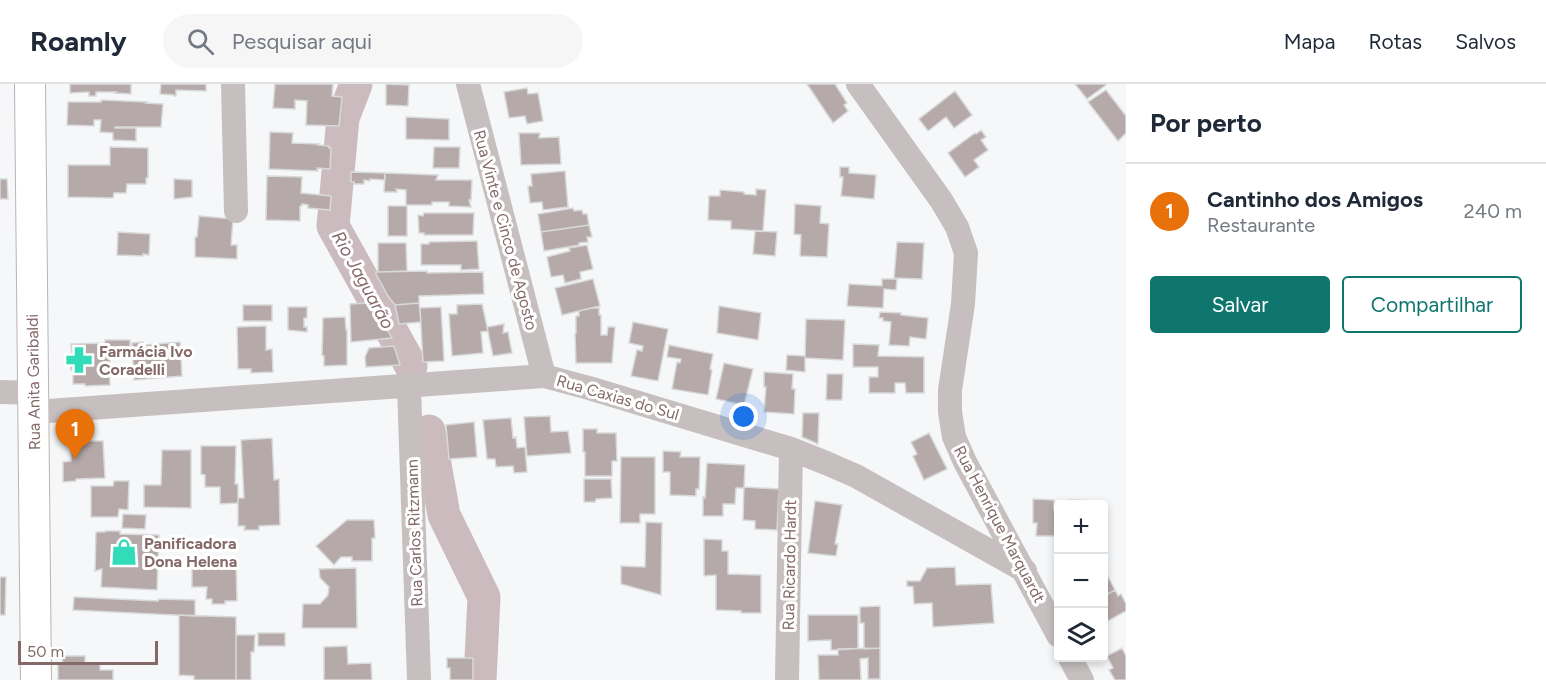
<!DOCTYPE html>
<html lang="pt">
<head>
<meta charset="utf-8">
<style>
	:root { --surface:#fff; --page:#f6f6f7; --text:#1f2937; --muted:#747a83; --line:#e0e1e3; --accent:#0f766e }
	body { margin:0; font-family:Figtree,sans-serif; background:var(--page); color:var(--text) }
	.controls { position:absolute; right:18px; bottom:18px; display:grid; overflow:hidden; border-radius:6px; box-shadow:0 3px 9px #0003 }
	.controls button { width:54px; height:54px; display:grid; place-items:center; padding:0; border:0; border-bottom:2px solid var(--line); background:var(--surface); color:var(--text); font:30px sans-serif }
	.scale { position:absolute; left:18px; bottom:15px; width:140px; box-sizing:border-box; padding-left:6px; border:3px solid #856969; border-top:0; font-size:16px; line-height:21px; white-space:nowrap; color:#856969; -webkit-text-stroke:4px #fff; paint-order:stroke }
	.you { position:absolute; left:744px; top:333px; width:21px; height:21px; margin:-15px; border:4px solid #fff; border-radius:50%; background:#1a73e8; box-shadow:0 0 0 9px #1a73e833 }
	.badge { display:grid; place-items:center; width:39px; height:39px; border-radius:50%; background:var(--accent); color:#fff; font-size:20px; font-weight:700 }
	.pin { position:absolute; translate:-50% -50px; filter:drop-shadow(0 2px 3px #0008) }
	.pin::after { content:''; position:absolute; top:32px; width:21px; height:18px; background:inherit; clip-path:polygon(0 0,100% 0,50% 100%) }
	.list { margin:0; padding:0; list-style:none }
	h2 { display:flex; justify-content:space-between; align-items:center; height:78px; margin:0; padding:0 24px; font-size:26px }
	h2 small { font-size:20px; font-weight:400; color:var(--muted) }
	.list li { display:grid; grid-template-columns:39px 1fr auto; gap:18px; align-items:center; box-sizing:border-box; height:96px; padding:0 24px; border-top:2px solid var(--line) }
	.list b { display:block; font-size:22px; white-space:nowrap }
	.list p { margin:0; font-size:20px; white-space:nowrap; color:var(--muted) }
	.list em { font-size:20px; font-style:normal; color:var(--muted) }
	.actions { display:flex; gap:12px; padding:18px 24px }
	.actions a { flex:1; padding:14px 0; border:2px solid var(--accent); border-radius:6px; text-align:center; font-size:21px; color:var(--accent) }
	.actions .main { background:var(--accent); color:#fff }
	.icon { flex:none; width:33px; height:33px; fill:none; stroke:currentColor; stroke-width:2; stroke-linecap:round; stroke-linejoin:round }
	.map { position:relative; flex:none; width:1126px; height:596px; overflow:hidden }
	header { display:flex; align-items:center; gap:36px; box-sizing:border-box; height:84px; padding:0 30px; background:var(--surface); border-bottom:2px solid var(--line) }
	header strong { font-size:28px }
	nav { display:flex; gap:33px; margin-inline-start:auto; font-size:21px }
	.search { width:420px; height:54px; background:var(--page); display:flex; align-items:center; gap:15px; box-sizing:border-box; padding:0 21px; border-radius:33px; color:var(--muted); font-size:22px }
	main { display:flex }
	aside { flex:1; background:var(--surface) }
	.map>svg:first-child { display:block }
	.lines { fill:none; stroke-linecap:round; stroke-linejoin:round }
	.river { stroke:#cbbbbf; stroke-width:33 }
	.building { fill:#b6a9a9; stroke:#d8d9da; stroke-width:1.5 }
	.major-casing { stroke:#bcb3b3; stroke-width:32 }
	.minor { stroke:#c7bfbf; stroke-width:24 }
	.major { stroke:#fff; stroke-width:30 }
	.labels { text-anchor:middle; stroke-width:6; stroke-linejoin:round; paint-order:stroke }
	.street-label { font-size:16px; fill:#856969; stroke:#fff }
	.poi-label { font-size:16px; font-weight:bold; fill:#856969; stroke:#fff; text-anchor:start }
	.water-label { font-size:18px; font-style:italic; fill:#88696e; stroke:#fff }
</style>
</head>
<body>
<header>
<strong>Roamly</strong>
<div class="search"><svg class="icon" aria-label="search" viewBox="0 0 24 24"><circle cx="10" cy="10" r="6"/><path d="M15 15l6 6"/></svg>Pesquisar aqui</div>
<nav><a>Mapa</a><a>Rotas</a><a>Salvos</a></nav>
</header>
<main>
<div class="map">
<svg width="1126" height="596" viewBox="0 0 1126 596">
	<rect width="100%" height="100%" fill="#f6f7f8"/>
	<g class="lines">
		<path class="river" d="M356,0L343,34L333,142L411,282
			M429,347L444,431L484,513L480,596"/>
	</g>
	<path class="building" d="M70,0H131V10L115,9L116,8H96V12H89V8L70,9Z
		M161,0H206V7L176,6V12H174V11L160,10Z
		M275,0H333L332,12L342,13L339,42L306,41L307,17L295,16V25L273,24Z
		M386,0L409,1L408,22L386,21Z
		M807,0H835L847,19L844,21L848,27L833,39Z
		M1075,0H1105L1106,1L1087,15Z
		M527,4L528,10L538,9L543,37L527,40L525,32L509,34L504,8Z
		M1106,6L1126,32V49L1118,57L1088,18Z
		M955,7L972,31L954,44L946,33L928,47L919,35Z
		M101,16L147,18L146,19L163,20L161,43H115V44H136V57L113,56V49L100,48L101,36H94V42L67,41L68,18H101Z
		M406,33L449,35V56L406,55Z
		M981,46L986,53L981,56L988,66L974,76L979,83L965,93L948,69L975,49L976,50Z
		M270,48L293,49L292,59L319,60L318,61L329,62V64H331L330,85L317,84L318,87L269,85Z
		M519,49H540L539,54L559,53L561,80L521,81Z
		M110,63L148,64V94H146V100H127L126,109H114L113,114L68,113V81H110Z
		M434,63H460L459,84H433Z
		M840,83H849V89L876,91L874,115L841,112L843,93H840Z
		M565,87L568,123L543,126L542,118L530,119L528,102H532L531,90Z
		M351,88L385,89V96L370,95V97L364,96V100H354V98H351Z
		M385,89L438,91L436,96H472L471,116H469L471,123L449,122V118H432V121H406V106L396,105L397,108H384Z
		M267,92L302,93L301,109L331,112L330,126L308,124V121L302,120V122H300V137L266,136Z
		M0,95H7L8,115H0Z
		M174,95L192,96V113L174,115Z
		M756,105L766,106L763,147L731,145V137L708,136L709,112H720V106L744,108V110L756,111Z
		M795,120L821,122L820,139L829,140L827,173L800,172L801,151L794,150Z
		M388,122H407V152H388Z
		M573,124L574,127L582,126L583,130H587L589,141L541,148L538,130Z
		M424,129H474L473,151H424V149H419L418,131L423,132Z
		M199,132L233,135L231,161H237V175L195,173V153H197Z
		M589,141L592,153H587L588,158L579,159V161L544,167L541,148Z
		M755,147L777,148L775,172L753,170Z
		M118,148L150,150L149,171L143,170V172L117,171Z
		M477,157L479,185L461,186V181H421V160H429V158Z
		M897,158L924,159L922,195L894,194Z
		M378,159H406L407,187L378,188Z
		M587,161L593,185L580,188L581,195L565,199L563,191L551,193L547,173L570,167L569,164Z
		M427,187V189L483,188L484,210L419,212V219L395,221L388,212L376,190V188Z
		M593,195L600,222L562,231L555,204Z
		M882,195H897L896,206L884,205L883,224L847,222L849,200L882,202Z
		M372,219L392,254L351,258L350,220Z
		M419,219L421,238L399,240L395,221Z
		M482,220L488,247L481,248L483,269L452,272L449,230H457V221Z
		M243,221H272V237H243Z
		M719,222L761,229L758,256L717,249Z
		M288,223H307V234H304V243H307V248L288,246Z
		M441,223L444,277L423,278L420,224Z
		M592,224H599V231H601V251H607L608,243H615L612,279H576L575,250L576,249V232H579V227Z
		M880,228L901,229V231L928,234L926,255L910,253L909,262L889,261L891,238L883,237V234H879Z
		M345,233L346,246H347V281L324,282V272L322,271L323,234Z
		M806,235L845,236L843,276L805,274Z
		M633,238L668,245L658,297L631,292L637,266L642,267L643,262L629,259Z
		M504,240L503,249L508,248L512,269L493,272L487,243Z
		M266,242V266L272,265L273,288L251,289V285H238L237,243Z
		M105,256H130V275L110,274V283H109L110,301L85,302V300H73V286H71L70,275H72L71,260L105,259Z
		M143,258L144,261L180,258L182,292L134,296L132,259Z
		M853,260L879,261L878,272L924,273V309H906L905,299H895V309H869V293H878V283H853Z
		M669,261L713,270L710,285L712,286L708,311L672,305L677,278L680,279L681,275L667,273Z
		M394,262L400,281L366,283L365,273L369,264Z
		M787,271L805,272V288L786,286Z
		M724,279L753,285L744,321L716,315Z
		M764,288L793,290L792,305H795L794,330L764,328L766,303H764Z
		M827,290H843L842,316H826Z
		M803,329H819L818,360L802,353Z
		M550,332L551,348L568,347L571,369L527,372L524,333Z
		M511,334L513,354L516,353L517,364L525,363L527,388L514,389L513,382L496,383L495,375H487L483,336Z
		M474,338L477,373L449,375L446,341Z
		M583,345H597V349H616L617,377H612V392H585V368H583Z
		M929,349L947,385L924,396L913,372L917,370L911,358Z
		M272,354L274,396L279,395L280,441L259,442V446H244L245,442H238V414H244L241,356Z
		M73,357H103L105,394L76,395V397L63,398V378L71,377V366Z
		M201,362H236L235,400H238V419L220,420V403H205V391L201,390Z
		M162,366H191V424L144,423V401H161Z
		M663,367L681,368L680,373H700L699,405H696V412L670,411V388H663Z
		M621,373H655V430H640V439H620Z
		M707,379L745,381L744,404H736L735,420H723V432H703V413L705,414Z
		M584,395H611L612,414L596,415L595,418H584Z
		M114,397H129L128,426L119,425L118,433H91V402H113Z
		M744,403L779,405L777,446L755,445V437L743,436Z
		M1033,415L1054,416V426H1058V452H1036L1037,439H1033Z
		M1070,416L1096,417V420H1070Z
		M815,417L842,421L835,460H838L836,472L808,469Z
		M123,430L146,431L145,445L122,444Z
		M347,436H374L375,454H372V477H352V473H341L334,481L316,462Z
		M646,438L662,439L661,511L621,500V482L645,483Z
		M105,447H120V450L159,451L157,506L101,503L102,485L95,487L96,448H105Z
		M704,455L722,456V467H728V490L761,491V529H741V527L716,526V491L704,492Z
		M192,476H236L237,517H225V520H212V515H206L207,503H192Z
		M955,483L956,501L991,500L994,539L933,543L932,519L914,520L913,503L907,502V497H920L927,484Z
		M356,484L357,544H302L303,520H320L328,511L329,503L320,494L319,485Z
		M1107,491L1115,506L1104,512V492Z
		M0,493H6L5,531H0Z
		M1115,506L1118,512L1121,510L1126,520V527L1104,539V512Z
		M74,513L158,517L159,515L195,516V532L73,526Z
		M880,522V564L864,565V539H860V523Z
		M179,531L236,533V596H194V592L179,591Z
		M808,531H858V565L831,566V556L808,557Z
		M258,549H285V562H258Z
		M236,551H255L254,568H251V596H236Z
		M347,562L348,580L371,579L372,596H324V563Z
		M880,564V595H868V574L860,575L861,596H819L818,571H838V565Z
		M1122,564L1126,572V596H1115L1109,586L1113,584L1107,572Z
		M62,572H85V580H100V586H113V596H58V580H63Z
		M447,574H473V596H450V584H447Z"/>
	<g class="lines">
		<defs>
			<path id="major" d="M30,0L36,596"/>
		</defs>
		<use href="#major" class="major-casing"/>
		<path class="minor" d="M233,0L236,127
			M468,0L544,292
			M858,0L941,116L957,143L966,169L963,220L950,306V328L954,353L965,378L1058,551
			M409,303L419,596
			M0,308L34,309
			M34,328L544,292L589,304L791,365L826,379L856,392L1025,487
			M1070,574L1082,596
			M787,596L791,365"/>
		<use href="#major" class="major"/>
	</g>
	<defs>
		<symbol id="pharmacy-bare" viewBox="-9 -9 18 18"><path d="M-2-6h4v4h4v4h-4v4h-4v-4h-4v-4h4Z" fill="#32dcb9" stroke="#fff" stroke-width="2.5" paint-order="stroke"/></symbol>
		<symbol id="shop-bare" viewBox="-9 -9 18 18"><path d="M-5-2.5h2.3a2.7 3.5 0 0 1 5.4 0H5L5.5 6h-11ZM-1.5-2.5h3a1.5 2.3 0 0 0-3 0Z" fill="#32dcb9" stroke="#fff" stroke-width="2.5" paint-order="stroke"/></symbol>
	</defs>
	<g fill-rule="evenodd">
		<use href="#pharmacy-bare" x="60" y="257" width="38" height="38"/>
		<use href="#shop-bare" x="105" y="449" width="38" height="38"/>
	</g>
	<g class="labels">
		<g class="street-label">
			<text transform="translate(506 146) rotate(75)" y="6">Rua Vinte e Cinco de Agosto</text>
			<text transform="translate(33 298) rotate(-91)" y="6">Rua Anita Garibaldi</text>
			<text transform="translate(618 313) rotate(16)" y="6">Rua Caxias do Sul</text>
			<text transform="translate(1000 440) rotate(62)" y="6">Rua Henrique Marquardt</text>
			<text transform="translate(414 449) rotate(-92)" y="6">Rua Carlos Ritzmann</text>
			<text transform="translate(789 481) rotate(-89)" y="6">Rua Ricardo Hardt</text>
		</g>
		<g class="poi-label">
			<text x="99" y="273">Farmácia Ivo<tspan x="99" dy="18">Coradelli</tspan></text>
			<text x="144" y="465">Panificadora<tspan x="144" dy="18">Dona Helena</tspan></text>
		</g>
		<g class="water-label">
			<text transform="translate(363 196) rotate(61)" y="6">Rio Jaguarão</text>
		</g>
	</g>
</svg>
<div class="controls">
<button>+</button>
<button>−</button>
<button><svg class="icon" aria-label="layers" viewBox="0 0 24 24"><path d="M12 4l9 5-9 5-9-5zM3 14l9 5 9-5"/></svg></button>
</div>
<div class="scale">50 m</div>
<div class="you"></div>
<div class="pin badge" style="left:75px;top:375px;background:#e8710a">1</div>
</div>
<aside>
<h2>Por perto<small></small></h2>
<ul class="list">
<li><span class="badge" style="background:#e8710a">1</span><div><b>Cantinho dos Amigos</b><p>Restaurante</p></div><em>240 m</em></li>
</ul>
<div class="actions"><a class="main">Salvar</a><a>Compartilhar</a></div>
</aside>
</main>
</body>
</html>
